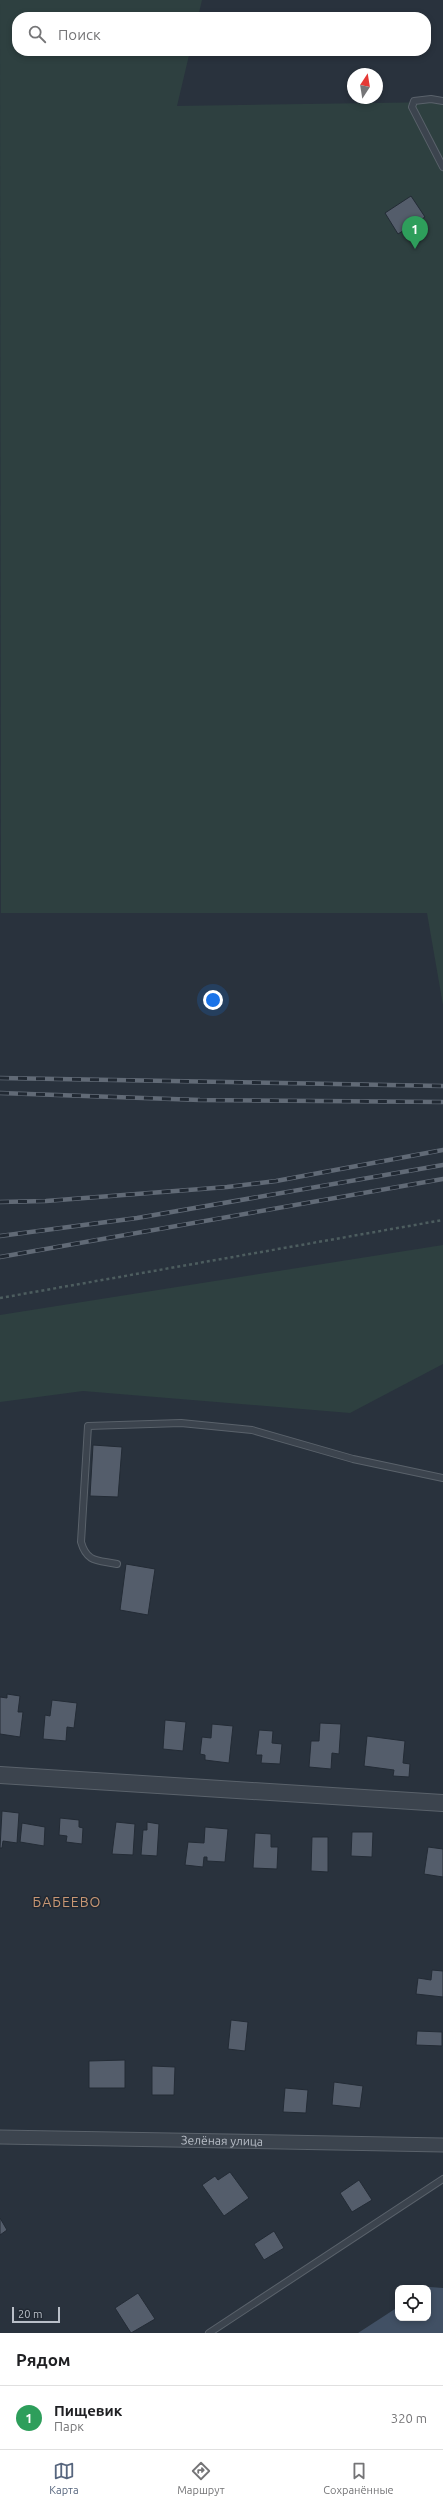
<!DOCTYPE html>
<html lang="ru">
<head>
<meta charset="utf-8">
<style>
	:root { --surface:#fff; --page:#f6f6f6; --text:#202124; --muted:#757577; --line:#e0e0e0; --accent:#57667e }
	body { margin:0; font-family:Ubuntu,sans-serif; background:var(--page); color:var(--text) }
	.controls { position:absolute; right:12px; bottom:12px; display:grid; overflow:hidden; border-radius:8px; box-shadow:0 2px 6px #0003 }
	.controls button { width:36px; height:36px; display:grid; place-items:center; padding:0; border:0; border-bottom:1px solid var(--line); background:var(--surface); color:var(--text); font:20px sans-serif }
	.compass { position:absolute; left:347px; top:68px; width:36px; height:36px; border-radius:50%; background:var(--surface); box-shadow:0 2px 6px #0003; rotate:12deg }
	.scale { position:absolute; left:12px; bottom:10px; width:48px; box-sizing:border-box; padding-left:4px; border:2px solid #b9bfc8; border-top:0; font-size:11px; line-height:14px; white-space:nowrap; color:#b9bfc8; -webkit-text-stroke:3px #212933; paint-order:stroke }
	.you { position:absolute; left:213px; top:1000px; width:14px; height:14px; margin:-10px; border:3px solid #fff; border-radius:50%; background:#1a73e8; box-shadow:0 0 0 6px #1a73e833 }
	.badge { display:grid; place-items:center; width:26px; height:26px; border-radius:50%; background:var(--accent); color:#fff; font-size:13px; font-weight:700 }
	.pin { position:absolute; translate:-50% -33px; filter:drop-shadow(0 1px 2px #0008) }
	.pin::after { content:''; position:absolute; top:21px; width:14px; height:12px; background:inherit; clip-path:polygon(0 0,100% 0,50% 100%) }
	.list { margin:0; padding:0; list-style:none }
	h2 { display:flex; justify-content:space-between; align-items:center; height:52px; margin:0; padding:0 16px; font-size:17px }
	h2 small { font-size:13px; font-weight:400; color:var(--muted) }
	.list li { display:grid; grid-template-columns:26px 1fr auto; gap:12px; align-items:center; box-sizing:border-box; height:64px; padding:0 16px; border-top:1px solid var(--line) }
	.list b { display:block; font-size:15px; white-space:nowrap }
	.list p { margin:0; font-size:13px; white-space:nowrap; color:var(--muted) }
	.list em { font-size:13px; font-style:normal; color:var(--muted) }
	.icon { flex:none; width:22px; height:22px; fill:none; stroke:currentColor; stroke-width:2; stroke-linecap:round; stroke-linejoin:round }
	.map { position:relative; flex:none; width:443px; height:2333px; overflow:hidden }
	.search { position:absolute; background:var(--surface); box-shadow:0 2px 6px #0003; left:12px; right:12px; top:12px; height:44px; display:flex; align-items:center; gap:10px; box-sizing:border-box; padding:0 14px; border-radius:16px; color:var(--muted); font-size:15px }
	.sheet { height:116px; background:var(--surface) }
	nav { display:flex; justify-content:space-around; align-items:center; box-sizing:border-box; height:56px; border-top:1px solid var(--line); background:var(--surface); font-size:11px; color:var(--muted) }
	nav a { display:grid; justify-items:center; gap:2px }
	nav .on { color:var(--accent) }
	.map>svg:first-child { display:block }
	.green { fill:#2e4040 }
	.water { fill:#415064 }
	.building { fill:#545d6b; stroke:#232b35 }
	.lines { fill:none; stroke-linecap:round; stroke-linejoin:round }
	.service-casing { stroke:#5a626b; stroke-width:8 }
	.minor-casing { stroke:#5a626b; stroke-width:15 }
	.tertiary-casing { stroke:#5a626b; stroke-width:18 }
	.path { stroke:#4d5d5f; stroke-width:2.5; stroke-dasharray:3 3; stroke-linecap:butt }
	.service { stroke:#3c444e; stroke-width:6 }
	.minor { stroke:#3c444e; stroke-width:13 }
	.tertiary { stroke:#3c444e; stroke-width:16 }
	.rail-casing { stroke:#616a76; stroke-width:4.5 }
	.rail { stroke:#212933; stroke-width:3; stroke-dasharray:9; stroke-linecap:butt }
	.labels { text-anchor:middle; stroke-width:3; stroke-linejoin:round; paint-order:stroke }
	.street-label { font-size:12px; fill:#b9bfc8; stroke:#212933 }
	.quarter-label { font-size:14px; letter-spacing:1px; fill:#c89774; stroke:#212933 }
</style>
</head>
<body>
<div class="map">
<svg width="443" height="2333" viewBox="0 0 443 2333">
	<rect width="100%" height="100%" fill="#29323d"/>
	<path class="green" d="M0,0H202L198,17H17V51H190L177,106L443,102V1005L427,913H1Z
		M443,1245V1364L350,1413L83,1391L0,1402V1315Z"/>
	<path class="water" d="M430,2287L443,2288V2333H358L398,2307V2318H428L427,2288Z"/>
	<path class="building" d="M411,196L425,217L398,234L385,213Z
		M93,1445L122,1447L118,1497L90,1496Z
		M126,1564L155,1569L148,1615L120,1610Z
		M7,1694L20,1696L18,1712H23L20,1737L0,1734V1697L7,1698Z
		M52,1700L77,1703L74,1728L67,1727L66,1741L43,1739L45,1715L50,1716Z
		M165,1720L186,1722L183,1751L163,1749Z
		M320,1723L341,1724L339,1754L332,1753L331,1769L309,1767L311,1741H319Z
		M212,1724L233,1726L229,1763L205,1760V1755L200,1754L202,1737L211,1738Z
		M259,1730L273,1731L272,1743L282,1744L280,1764L261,1763L262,1755H256Z
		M367,1736L405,1741L403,1763L410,1764L409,1777L393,1776L394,1770L364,1766Z
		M2,1811L19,1813L17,1843L3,1841L2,1848H0Z
		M60,1818L79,1820V1827L83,1828L82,1844L66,1842L67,1836L59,1835Z
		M116,1822L135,1824L133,1855L112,1854Z
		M147,1822L159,1824L157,1856L141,1855L143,1830H147Z
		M22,1823L45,1827L44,1846L20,1842Z
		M205,1827L228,1829L225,1862L207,1861V1857H204L203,1867L185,1865L188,1842L204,1843Z
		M352,1832H373L372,1857L351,1856Z
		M255,1833L271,1834V1847H278L277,1869L253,1868Z
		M312,1837H328V1872L311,1871Z
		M428,1847L443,1849V1877L424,1874Z
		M432,1970L443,1971V1997L416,1994L418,1978L431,1980Z
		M231,2020L248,2022L245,2051L228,2049Z
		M417,2031L442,2032V2046L416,2045Z
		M125,2060V2088H89V2061Z
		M152,2066L175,2067L174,2095H152Z
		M334,2082L363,2086L360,2108L332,2105Z
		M285,2088L308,2090L306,2113L283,2112Z
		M230,2172L249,2198L224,2216L202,2185L215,2176L218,2180Z
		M359,2180L372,2200L352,2212L340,2193Z
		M0,2218L7,2230L0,2235Z
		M274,2231L284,2248L264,2260L254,2244Z
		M138,2293L155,2319L131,2333L115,2308Z"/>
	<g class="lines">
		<defs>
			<path id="service" d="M443,101L431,99L414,101L412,107L443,167
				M117,1564C98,1560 87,1563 81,1542L88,1426L181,1423L252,1430L353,1459L443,1478
				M209,2333L443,2179"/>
			<g id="minor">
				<path id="s1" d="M0,2137L443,2145"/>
			</g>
			<path id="tertiary" d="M0,1775L443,1803"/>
		</defs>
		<use href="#service" class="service-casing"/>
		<use href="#minor" class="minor-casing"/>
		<use href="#tertiary" class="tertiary-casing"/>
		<path class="path" d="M0,1298L443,1220"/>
		<use href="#service" class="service"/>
		<use href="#minor" class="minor"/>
		<use href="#tertiary" class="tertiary"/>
		<defs>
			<path id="rail" d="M0,1078L443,1086
				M0,1093L200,1100L443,1102
				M0,1202L46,1201L227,1187L276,1181L443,1150
				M0,1236L137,1218L443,1165
				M0,1257L443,1179"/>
		</defs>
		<use href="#rail" class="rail-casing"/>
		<use href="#rail" class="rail"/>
	</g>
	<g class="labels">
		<g class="street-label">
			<text dy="4" stroke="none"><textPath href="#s1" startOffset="222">Зелёная улица</textPath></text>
		</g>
		<g class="quarter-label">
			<text x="67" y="1907">БАБЕЕВО</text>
		</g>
	</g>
</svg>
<div class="controls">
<button><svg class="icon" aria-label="locate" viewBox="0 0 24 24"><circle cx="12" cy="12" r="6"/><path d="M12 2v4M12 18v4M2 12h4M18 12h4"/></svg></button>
</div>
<svg class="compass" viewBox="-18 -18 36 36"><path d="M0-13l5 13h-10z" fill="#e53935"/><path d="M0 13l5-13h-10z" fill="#757577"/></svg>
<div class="scale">20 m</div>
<div class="you"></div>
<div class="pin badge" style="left:415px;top:249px;background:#2e9e5b">1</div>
<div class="search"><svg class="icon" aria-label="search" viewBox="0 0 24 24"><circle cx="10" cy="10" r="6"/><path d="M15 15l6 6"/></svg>Поиск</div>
</div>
<section class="sheet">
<h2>Рядом<small></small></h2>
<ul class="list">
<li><span class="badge" style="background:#2e9e5b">1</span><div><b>Пищевик</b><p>Парк</p></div><em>320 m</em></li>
</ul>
</section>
<nav>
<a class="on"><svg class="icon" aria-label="map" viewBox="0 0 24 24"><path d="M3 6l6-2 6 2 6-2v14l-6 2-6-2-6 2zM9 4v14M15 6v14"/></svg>Карта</a>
<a><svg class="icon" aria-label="directions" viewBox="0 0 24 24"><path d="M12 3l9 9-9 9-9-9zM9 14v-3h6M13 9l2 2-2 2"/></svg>Маршрут</a>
<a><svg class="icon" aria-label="saved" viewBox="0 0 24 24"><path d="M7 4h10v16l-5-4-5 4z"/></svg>Сохранённые</a>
</nav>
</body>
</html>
